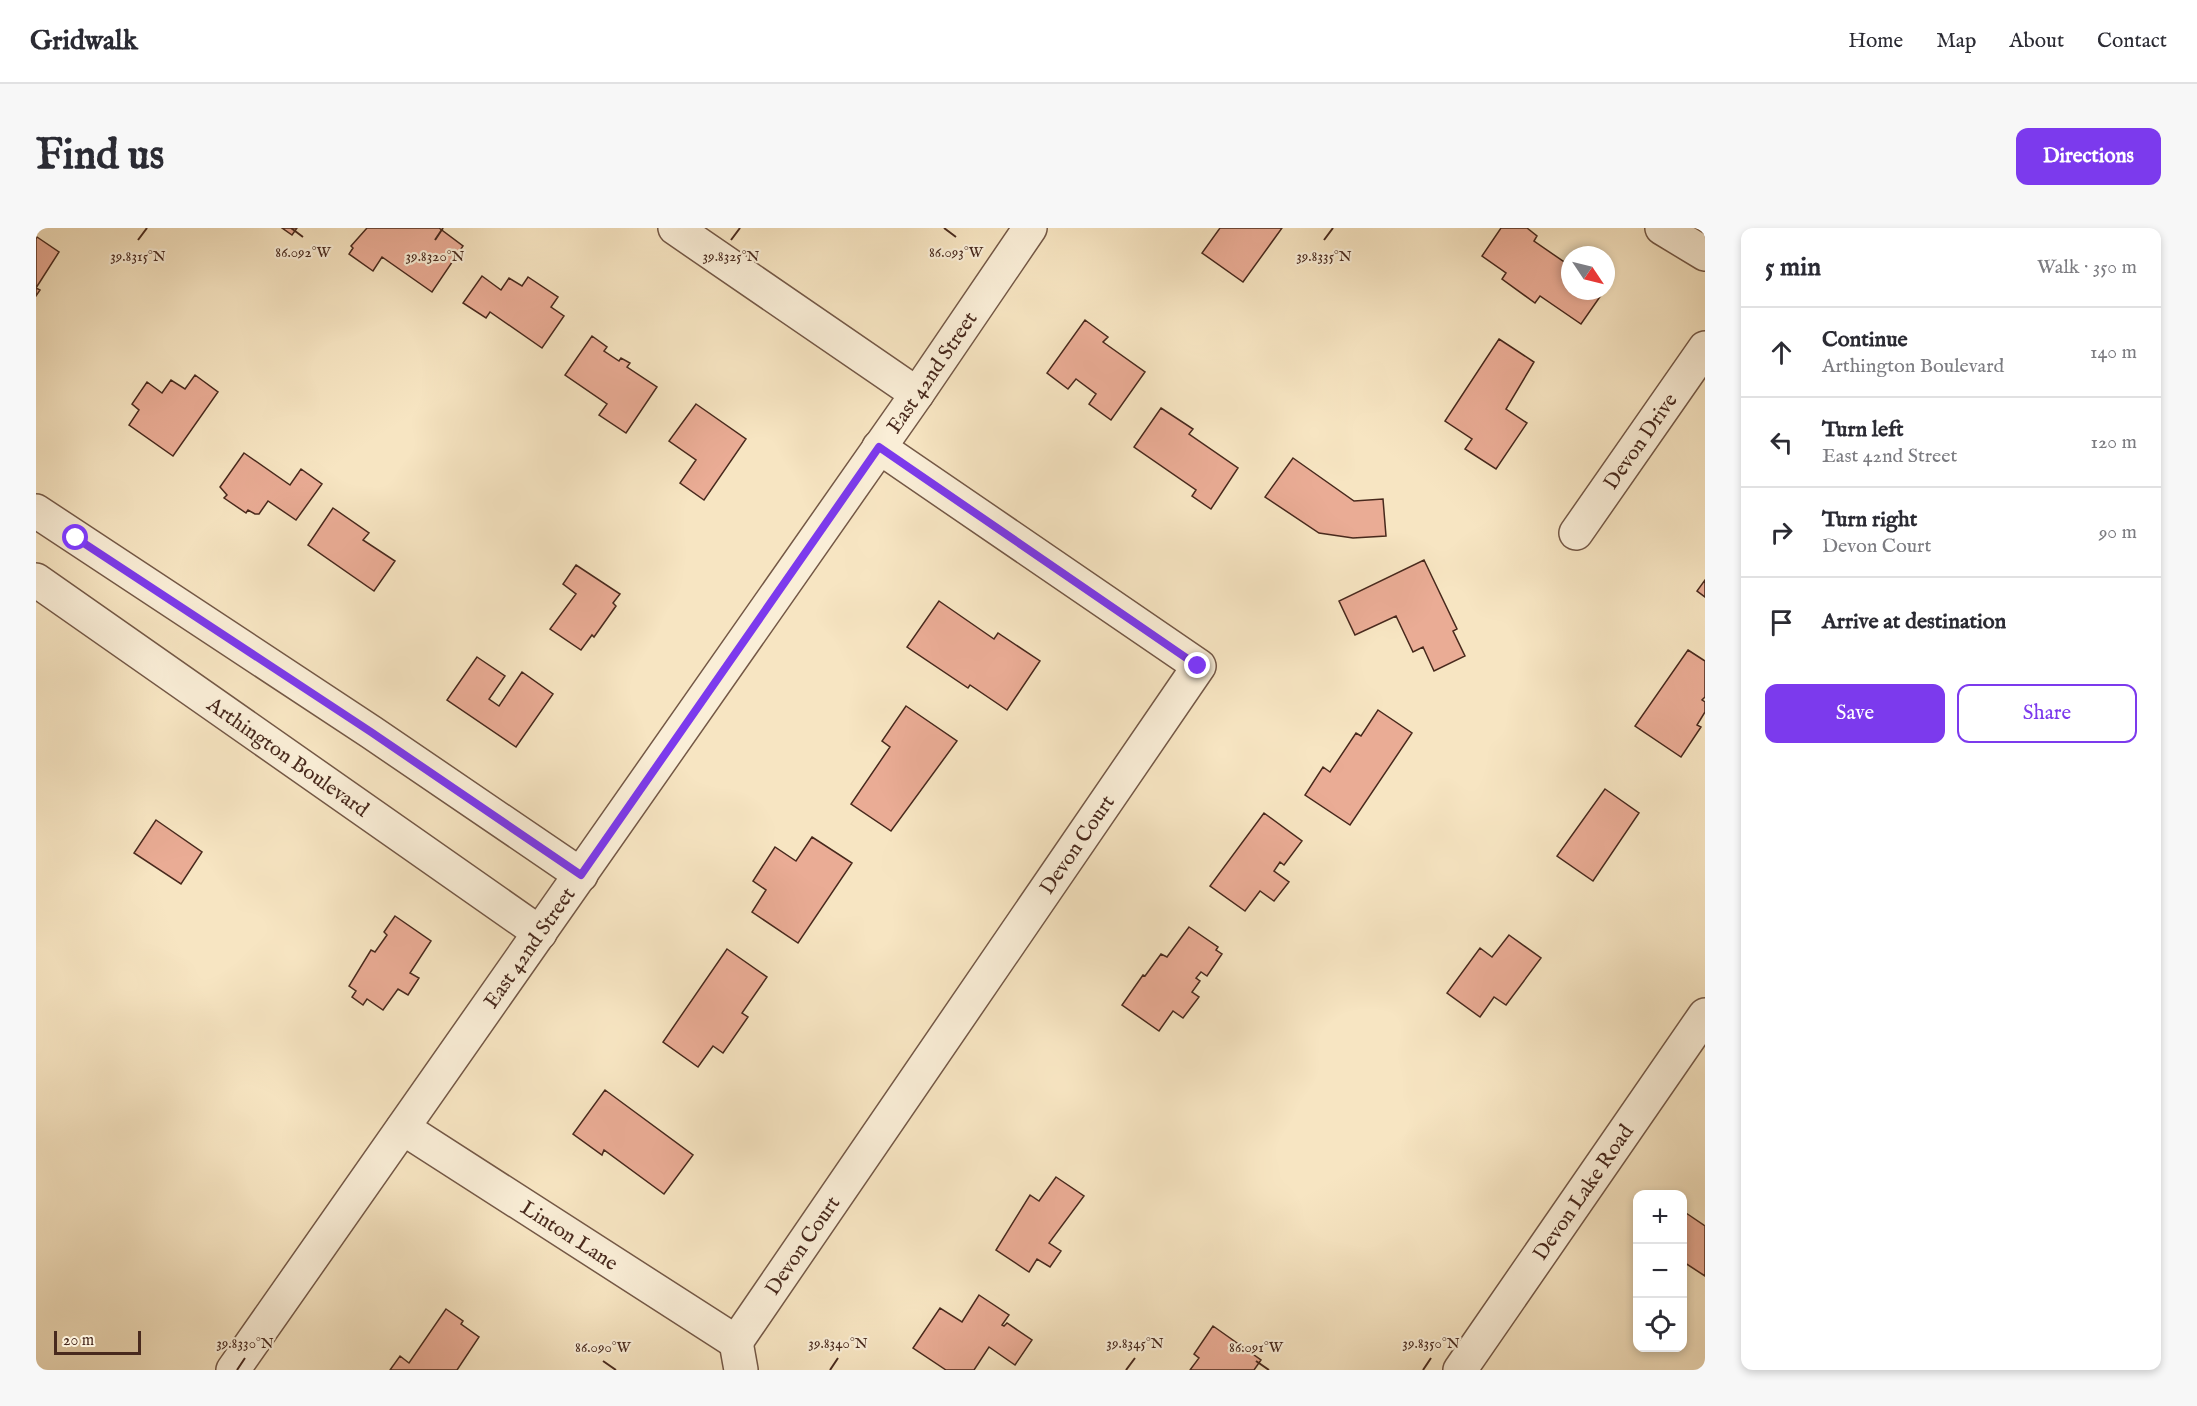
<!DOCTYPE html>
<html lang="en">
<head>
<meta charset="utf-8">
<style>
	:root { --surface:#fff; --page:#f7f7f7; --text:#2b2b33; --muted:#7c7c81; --line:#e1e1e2; --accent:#7c3aed }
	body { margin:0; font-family:"IM FELL English",serif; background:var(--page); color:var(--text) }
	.controls { position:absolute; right:18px; bottom:18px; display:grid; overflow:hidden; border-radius:12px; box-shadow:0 3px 9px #0003 }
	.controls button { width:54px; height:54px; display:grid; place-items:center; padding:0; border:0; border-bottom:2px solid var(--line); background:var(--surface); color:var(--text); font:30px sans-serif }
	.compass { position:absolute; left:1525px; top:18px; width:54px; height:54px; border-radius:50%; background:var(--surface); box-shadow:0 3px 9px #0003; rotate:125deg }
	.scale { position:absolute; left:18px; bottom:15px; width:87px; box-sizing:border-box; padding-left:6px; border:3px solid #48291d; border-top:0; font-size:16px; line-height:21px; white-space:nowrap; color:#48291d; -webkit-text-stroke:4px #faeed7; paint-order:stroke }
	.stop { position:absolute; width:18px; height:18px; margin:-14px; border:4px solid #7c3aed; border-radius:50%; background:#fff }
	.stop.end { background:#7c3aed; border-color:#fff; box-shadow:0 2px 6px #0008 }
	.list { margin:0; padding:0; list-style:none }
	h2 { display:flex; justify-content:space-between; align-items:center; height:78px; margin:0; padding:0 24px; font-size:26px }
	h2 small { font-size:20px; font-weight:400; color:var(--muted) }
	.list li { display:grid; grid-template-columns:39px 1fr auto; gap:18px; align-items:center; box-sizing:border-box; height:90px; padding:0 24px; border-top:2px solid var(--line) }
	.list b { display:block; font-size:22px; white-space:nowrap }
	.list p { margin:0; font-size:20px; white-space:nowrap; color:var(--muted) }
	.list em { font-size:20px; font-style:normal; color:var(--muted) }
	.actions { display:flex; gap:12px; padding:18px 24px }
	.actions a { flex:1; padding:14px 0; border:2px solid var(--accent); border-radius:12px; text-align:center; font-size:21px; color:var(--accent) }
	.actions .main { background:var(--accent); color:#fff }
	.icon { flex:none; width:33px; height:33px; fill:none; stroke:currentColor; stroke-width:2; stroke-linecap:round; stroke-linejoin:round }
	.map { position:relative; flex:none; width:1669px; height:1142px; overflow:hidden; border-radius:12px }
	header { display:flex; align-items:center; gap:36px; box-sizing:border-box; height:84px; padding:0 30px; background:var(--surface); border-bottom:2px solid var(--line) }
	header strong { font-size:28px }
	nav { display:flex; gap:33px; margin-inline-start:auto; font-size:21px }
	.intro { display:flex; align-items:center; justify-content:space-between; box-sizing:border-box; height:144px; padding:0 36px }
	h1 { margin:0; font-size:42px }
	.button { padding:15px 27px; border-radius:12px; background:var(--accent); color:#fff; font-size:21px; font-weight:700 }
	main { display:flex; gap:36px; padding:0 36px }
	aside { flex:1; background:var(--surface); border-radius:12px; box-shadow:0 3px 9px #0003 }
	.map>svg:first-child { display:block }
	.building { fill:#eaac95; stroke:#48291d; stroke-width:1.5 }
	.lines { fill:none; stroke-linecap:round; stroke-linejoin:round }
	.minor-casing { stroke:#745846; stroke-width:36 }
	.minor { stroke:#faeed7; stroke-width:33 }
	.route { stroke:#7c3aed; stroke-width:8 }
	.ticks { fill:none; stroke:#48291d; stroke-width:2 }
	.labels { text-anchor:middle; stroke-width:4.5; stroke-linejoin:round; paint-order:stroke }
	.street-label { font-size:21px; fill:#48291d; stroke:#faeed7 }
	.ticks-label { font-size:15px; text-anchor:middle; fill:#48291d; stroke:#faeed7; stroke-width:4.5; stroke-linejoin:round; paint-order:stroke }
</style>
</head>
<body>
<header>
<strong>Gridwalk</strong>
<nav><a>Home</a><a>Map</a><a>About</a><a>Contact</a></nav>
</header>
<div class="intro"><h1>Find us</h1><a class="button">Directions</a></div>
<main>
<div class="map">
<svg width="1669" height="1142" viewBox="0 0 1669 1142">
	<rect width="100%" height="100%" fill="#f7e5c2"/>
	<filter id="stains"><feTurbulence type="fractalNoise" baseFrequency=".00333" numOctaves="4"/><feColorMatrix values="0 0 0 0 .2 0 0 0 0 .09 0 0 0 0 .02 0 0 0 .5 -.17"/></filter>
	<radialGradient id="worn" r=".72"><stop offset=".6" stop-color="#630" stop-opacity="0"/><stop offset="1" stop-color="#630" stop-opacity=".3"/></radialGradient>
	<path class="building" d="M246,0H261L256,7Z
		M331,0H403L427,18L396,64L346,29L337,43L313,26L317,20L315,18Z
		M1184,0H1246L1207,54L1166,25Z
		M1465,0H1491L1501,8L1498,13L1534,38V63H1568L1545,96L1504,68L1499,75L1466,51L1470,45L1446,28Z
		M1,9L23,24L0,60L4,62L0,68V11Z
		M446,48L465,62L473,50L486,58L492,49L522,69L515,79L528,88L506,120L454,84L450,90L427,75Z
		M1049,92L1072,109L1067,114L1109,144L1075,192L1053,176L1060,166L1040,151L1032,161L1011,145Z
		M556,108L571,119L568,123L583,133L585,130L594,135L591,139L621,159L590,205L563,187L571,176L529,147Z
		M1463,111L1498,134L1470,181L1491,195L1460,241L1429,221L1436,211L1409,193Z
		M159,147L182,164L137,228L93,197L103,182L96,176L111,154L126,165L135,152L149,161Z
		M660,176L710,211L668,272L644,255L660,232L633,213Z
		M1125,180L1157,201L1153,206L1202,240L1175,281L1156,268L1160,262L1098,219Z
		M208,225L254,257L265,241L286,256L260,292L232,273L223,286H219L212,282L210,285L188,270L191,267L184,259Z
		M1257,230L1318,273L1347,271L1350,308L1317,310L1283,305L1229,269Z
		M297,280L333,305L327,312L359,333L338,363L272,317Z
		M1388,332L1421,401L1417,403L1429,428L1398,443L1387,419L1377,424L1360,388L1319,407L1303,373Z
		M540,337L584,366L577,375L580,378L558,409L556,407L545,422L514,401L540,366L527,356Z
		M1669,352V369L1661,363Z
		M903,373L958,411L962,405L1004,433L971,482L934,457L932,460L871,419Z
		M1652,422L1669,433V469L1666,472L1669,474V484L1661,497L1665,499L1645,529L1599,498Z
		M441,429L469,448L453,471L463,478L486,444L517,466L480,519L411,472Z
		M870,478L921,513L855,603L815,576L854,519L846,513Z
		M1342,482L1376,505L1314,597L1269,567L1287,539L1294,544L1320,505L1325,508Z
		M1569,561L1603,585L1557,653L1521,628Z
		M1228,585L1266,613L1248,637L1244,634L1238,643L1253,654L1238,673L1224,663L1209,683L1174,658Z
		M120,592L166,624L145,656L98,625Z
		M776,609L816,635L762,715L716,684L730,662L717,653L739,619L760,633Z
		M359,688L395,713L374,745L383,750L372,767L362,761L347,782L331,771L327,777L316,769L320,763L313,758L335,722L339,724L351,707L348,704Z
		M1153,699L1182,719L1180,722L1186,726L1171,748L1165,744L1160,750L1164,753L1156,764L1163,769L1147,790L1137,783L1123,803L1086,777L1107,747L1109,748L1125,726L1131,729Z
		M1473,707L1505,730L1470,777L1458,769L1444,789L1411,765L1444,720L1456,729Z
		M691,721L731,749L706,785L712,789L687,825L677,818L662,839L627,814Z
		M569,862L657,927L628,966L568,922L566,927L537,906Z
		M1020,949L1048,968L1013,1015L1025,1023L1014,1039L1001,1031L993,1044L960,1022L994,967L1003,973Z
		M1650,985L1669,998V1048L1646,1033V990Z
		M943,1067L973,1087L966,1097L968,1098L971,1095L996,1112L979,1137L953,1119L938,1142H910L877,1120L904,1080L926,1094Z
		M410,1081L427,1093L425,1096L443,1109L421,1142H354L364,1128L373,1135Z
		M1177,1098L1225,1132L1218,1142H1154L1163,1130L1158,1126Z"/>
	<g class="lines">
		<defs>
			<g id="minor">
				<path d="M639,0L881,166"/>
				<path d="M1626,0L1669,26"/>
				<path d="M0,283L335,504L545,647"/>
				<path id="s1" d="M1540,305L1669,120"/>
				<path id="s2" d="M0,352L504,705"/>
				<path id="s3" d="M367,900L700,1114"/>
				<path id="s4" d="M700,1114L1163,438L843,219"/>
				<path d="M700,1114L705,1142"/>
				<path id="s5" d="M197,1142L881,166L994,0"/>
				<path id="s6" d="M1424,1142L1669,787"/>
			</g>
		</defs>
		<use href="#minor" class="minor-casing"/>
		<use href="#minor" class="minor"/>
	</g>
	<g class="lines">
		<path class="route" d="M40,310L335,504L545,647L843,219L1162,438"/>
	</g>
	<path class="ticks" d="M255,0L267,9M908,0L920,9M102,12L111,0M399,12L407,0M695,12L704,0M1288,12L1297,0M567,1133L580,1142M1220,1133L1233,1142M201,1142L209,1130M794,1142L802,1130M1090,1142L1099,1130M1387,1142L1395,1130"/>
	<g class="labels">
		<g class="street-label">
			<text dy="7" stroke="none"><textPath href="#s5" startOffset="1218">East 42nd Street</textPath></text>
			<text dy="7" stroke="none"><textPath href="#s1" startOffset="112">Devon Drive</textPath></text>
			<text dy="7" stroke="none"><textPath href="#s2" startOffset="308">Arthington Boulevard</textPath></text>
			<text dy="7" stroke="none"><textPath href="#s4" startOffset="603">Devon Court</textPath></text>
			<text dy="7" stroke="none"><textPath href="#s5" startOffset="516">East 42nd Street</textPath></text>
			<text dy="7" stroke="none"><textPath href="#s6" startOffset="216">Devon Lake Road</textPath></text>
			<text dy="7" stroke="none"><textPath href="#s3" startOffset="198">Linton Lane</textPath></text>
			<text dy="7" stroke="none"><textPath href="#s4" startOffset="117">Devon Court</textPath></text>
		</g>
	</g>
	<g class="ticks-label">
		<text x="267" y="29">86.092°W</text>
		<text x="920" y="29">86.093°W</text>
		<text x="102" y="33">39.8315°N</text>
		<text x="399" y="33">39.8320°N</text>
		<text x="695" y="33">39.8325°N</text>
		<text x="1288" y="33">39.8335°N</text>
		<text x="209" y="1120">39.8330°N</text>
		<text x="802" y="1120">39.8340°N</text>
		<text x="1099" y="1120">39.8345°N</text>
		<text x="1395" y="1120">39.8350°N</text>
		<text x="567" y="1124">86.090°W</text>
		<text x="1220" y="1124">86.091°W</text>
	</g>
	<rect width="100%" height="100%" filter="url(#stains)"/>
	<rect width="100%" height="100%" fill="url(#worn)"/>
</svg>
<div class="controls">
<button>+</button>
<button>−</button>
<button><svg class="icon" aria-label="locate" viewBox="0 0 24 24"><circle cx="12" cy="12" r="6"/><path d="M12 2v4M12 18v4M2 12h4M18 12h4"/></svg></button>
</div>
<svg class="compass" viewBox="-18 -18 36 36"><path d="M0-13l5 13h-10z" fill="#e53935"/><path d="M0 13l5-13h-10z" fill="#7c7c81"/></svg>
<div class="scale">20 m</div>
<div class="stop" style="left:40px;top:310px"></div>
<div class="stop end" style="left:1162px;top:438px"></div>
</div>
<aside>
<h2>5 min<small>Walk · 350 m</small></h2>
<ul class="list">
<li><svg class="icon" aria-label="ahead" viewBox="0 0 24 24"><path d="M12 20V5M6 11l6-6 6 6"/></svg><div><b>Continue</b><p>Arthington Boulevard</p></div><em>140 m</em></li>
<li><svg class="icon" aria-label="left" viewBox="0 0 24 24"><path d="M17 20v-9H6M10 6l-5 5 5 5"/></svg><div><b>Turn left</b><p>East 42nd Street</p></div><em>120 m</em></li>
<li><svg class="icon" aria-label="right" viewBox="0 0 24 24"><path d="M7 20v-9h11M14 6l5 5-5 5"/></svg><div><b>Turn right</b><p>Devon Court</p></div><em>90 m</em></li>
<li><svg class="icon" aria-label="arrive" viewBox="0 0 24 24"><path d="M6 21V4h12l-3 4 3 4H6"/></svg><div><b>Arrive at destination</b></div></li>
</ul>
<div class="actions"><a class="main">Save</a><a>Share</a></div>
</aside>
</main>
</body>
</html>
